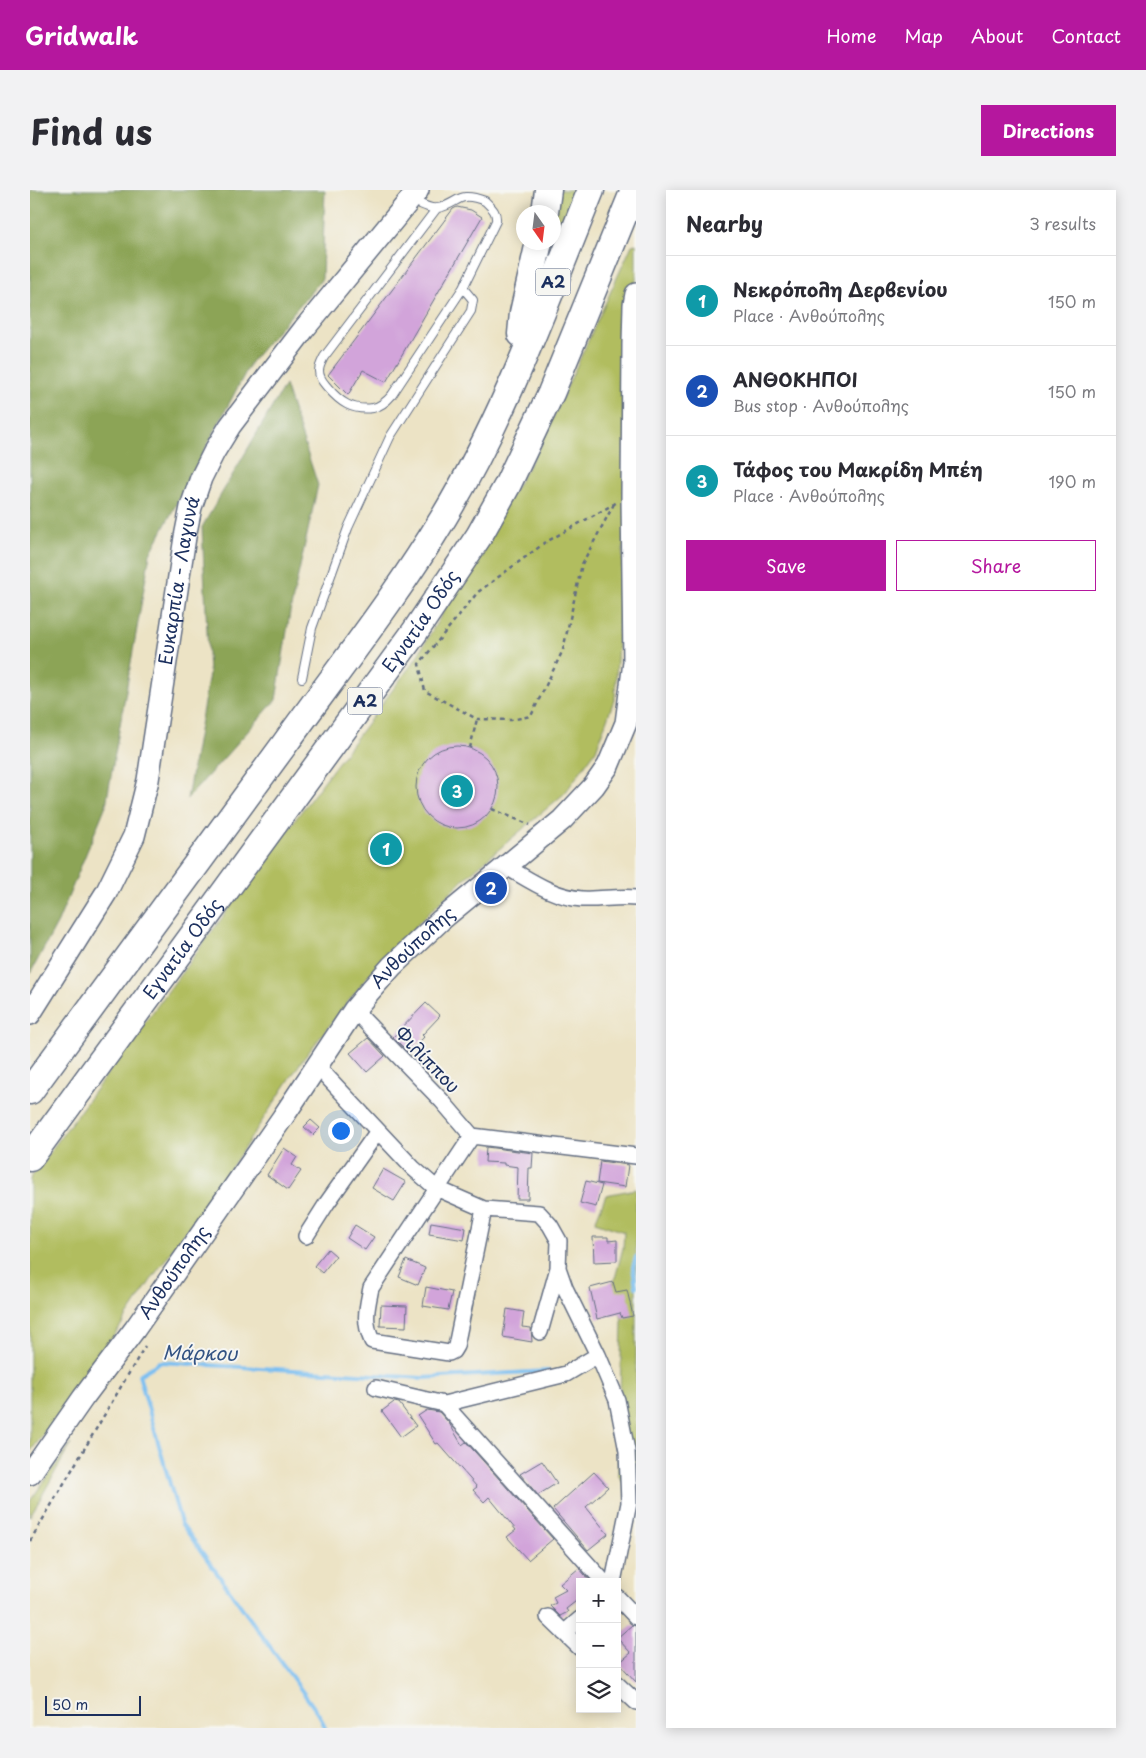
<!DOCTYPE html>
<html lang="en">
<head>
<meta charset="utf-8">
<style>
	:root { --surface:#fff; --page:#f2f2f3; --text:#2b2b33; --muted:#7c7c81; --line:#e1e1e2; --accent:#b5179e }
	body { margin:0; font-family:"Playpen Sans",sans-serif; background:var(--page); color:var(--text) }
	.controls { position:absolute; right:15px; bottom:15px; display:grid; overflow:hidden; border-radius:0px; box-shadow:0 2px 12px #0003 }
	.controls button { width:45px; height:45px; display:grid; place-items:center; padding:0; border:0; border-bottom:1px solid var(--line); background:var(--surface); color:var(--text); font:25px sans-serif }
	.compass { position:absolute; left:486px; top:15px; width:45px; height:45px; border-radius:50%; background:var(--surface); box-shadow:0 2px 12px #0003; rotate:166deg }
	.scale { position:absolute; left:15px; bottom:12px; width:96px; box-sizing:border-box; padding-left:5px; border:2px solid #1b2f5e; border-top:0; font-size:14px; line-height:18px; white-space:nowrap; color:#1b2f5e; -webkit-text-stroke:4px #f6f6f2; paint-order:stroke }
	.you { position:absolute; left:310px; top:940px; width:18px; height:18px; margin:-12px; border:4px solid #fff; border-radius:50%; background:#1a73e8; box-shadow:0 0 0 8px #1a73e833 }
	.badge { display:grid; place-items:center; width:32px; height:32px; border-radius:50%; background:var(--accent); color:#fff; font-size:16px; font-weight:700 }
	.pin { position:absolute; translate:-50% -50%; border:2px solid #fff; box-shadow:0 1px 5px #0006 }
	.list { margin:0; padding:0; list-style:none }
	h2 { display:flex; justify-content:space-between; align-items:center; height:65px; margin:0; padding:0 20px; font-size:21px }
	h2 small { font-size:16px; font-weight:400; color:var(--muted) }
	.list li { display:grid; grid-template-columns:32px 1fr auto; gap:15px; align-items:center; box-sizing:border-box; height:90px; padding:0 20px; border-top:1px solid var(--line) }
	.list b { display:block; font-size:19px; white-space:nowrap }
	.list p { margin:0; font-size:16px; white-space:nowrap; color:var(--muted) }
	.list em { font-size:16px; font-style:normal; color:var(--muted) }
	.actions { display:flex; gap:10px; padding:15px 20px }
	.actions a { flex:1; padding:11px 0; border:1px solid var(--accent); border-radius:0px; text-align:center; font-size:18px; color:var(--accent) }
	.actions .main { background:var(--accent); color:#fff }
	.icon { flex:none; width:28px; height:28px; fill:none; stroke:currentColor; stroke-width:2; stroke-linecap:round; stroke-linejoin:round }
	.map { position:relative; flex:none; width:606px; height:1538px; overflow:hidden; border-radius:0px }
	header { display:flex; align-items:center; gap:30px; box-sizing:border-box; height:70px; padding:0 25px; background:var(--accent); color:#fff }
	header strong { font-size:24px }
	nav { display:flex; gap:28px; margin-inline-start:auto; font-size:18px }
	.intro { display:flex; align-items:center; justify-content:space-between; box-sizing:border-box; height:120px; padding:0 30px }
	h1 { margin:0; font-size:35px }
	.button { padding:12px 22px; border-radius:0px; background:var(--accent); color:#fff; font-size:18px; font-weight:700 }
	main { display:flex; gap:30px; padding:0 30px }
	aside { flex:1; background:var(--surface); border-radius:0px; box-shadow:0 2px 12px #0003 }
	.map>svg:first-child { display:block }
	.green { fill:#b1bd5f; stroke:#66765e }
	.forest { fill:#8ca456; stroke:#546a5a }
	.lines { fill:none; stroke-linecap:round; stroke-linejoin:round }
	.stream { stroke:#7bbff1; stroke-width:4 }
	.building { fill:#d2a4da }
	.lane-casing { stroke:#646e82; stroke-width:10 }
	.street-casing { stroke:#646e82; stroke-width:18 }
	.secondary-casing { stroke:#646e82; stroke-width:24 }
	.highway-casing { stroke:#646e82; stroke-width:29 }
	.path { stroke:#646e82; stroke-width:2.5; stroke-dasharray:4 4; stroke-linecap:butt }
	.lane { stroke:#fff; stroke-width:8 }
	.street { stroke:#fff; stroke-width:15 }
	.secondary { stroke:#fff; stroke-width:21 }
	.highway { stroke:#fff; stroke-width:26 }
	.labels { text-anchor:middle; stroke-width:4; stroke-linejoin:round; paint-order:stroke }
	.shield { fill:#f6f6f2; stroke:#5d6b8a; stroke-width:1 }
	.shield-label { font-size:16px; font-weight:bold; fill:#1b2f5e }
	.street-label { font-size:18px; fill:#1b2f5e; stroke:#f6f6f2 }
	.water-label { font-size:19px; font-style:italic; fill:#335383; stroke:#f6f6f2 }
</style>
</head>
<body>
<header>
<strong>Gridwalk</strong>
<nav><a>Home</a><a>Map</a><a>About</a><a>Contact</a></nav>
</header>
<div class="intro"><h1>Find us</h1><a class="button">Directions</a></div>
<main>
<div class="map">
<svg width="606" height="1538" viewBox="0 0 606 1538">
	<rect width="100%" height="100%" fill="#f6f6f2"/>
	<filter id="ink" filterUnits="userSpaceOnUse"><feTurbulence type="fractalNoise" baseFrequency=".02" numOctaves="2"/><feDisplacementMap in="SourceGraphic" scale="10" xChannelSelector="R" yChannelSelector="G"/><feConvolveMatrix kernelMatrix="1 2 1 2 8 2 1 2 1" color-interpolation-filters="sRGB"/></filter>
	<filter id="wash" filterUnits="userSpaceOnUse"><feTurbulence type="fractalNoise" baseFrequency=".0096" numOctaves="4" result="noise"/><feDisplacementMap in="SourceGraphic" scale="20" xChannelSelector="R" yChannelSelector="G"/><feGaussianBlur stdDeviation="1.12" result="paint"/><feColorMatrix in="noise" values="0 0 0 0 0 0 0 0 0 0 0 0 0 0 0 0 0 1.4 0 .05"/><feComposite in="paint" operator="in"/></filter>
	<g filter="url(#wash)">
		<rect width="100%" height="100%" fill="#ece3c5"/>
		<path class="green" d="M525,0H550L512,92L518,53L524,52Z
			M606,54V341L594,344L585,507L566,560L535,603L434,689L349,772L271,872L195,987L125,1084L56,1188L0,1262V989L225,683L385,470L509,258L602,55Z
			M606,999V1310L588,1285L592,1130L583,1096L593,1058L594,1042L565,1032L576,1005Z
			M41,1254L0,1327V1311Z"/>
		<path class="forest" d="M0,0H295L292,89L221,172L120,364L76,615L28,732L0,784Z
			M255,195L288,295L260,422L246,510L157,609L179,484L172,337Z"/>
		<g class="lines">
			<path class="stream" d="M606,1067L603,1077L606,1097
				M295,1538L290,1526L151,1333L109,1185L130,1172L393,1188L518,1181"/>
		</g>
		<g id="blocks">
			<path class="building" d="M427,17L441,20L452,27L356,192L333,180L318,205L298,185L423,19Z
				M386 597a41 41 0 1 1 82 0a41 41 0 1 1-82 0Z
				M396,813L410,826L392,845L394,847L379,863L363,847Z
				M338,848L355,866L337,882L320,863Z
				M281,930L290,938L283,945L274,937Z
				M456,957L503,963L502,978H499L498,1009H487L488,977L474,975V973L455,972Z
				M254,958L267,967L262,975L271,981L258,1000L237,985Z
				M570,971L598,975L595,997L567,993Z
				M353,979L376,992L364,1011L342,998Z
				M556,991L572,995L566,1017L550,1013Z
				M401,1032L436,1038L434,1050L399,1044Z
				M325,1035L344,1047L335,1060L317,1048Z
				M563,1047H578V1051L587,1050V1071L564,1072Z
				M298,1059L306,1066L292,1083L284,1076Z
				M376,1070L395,1078L388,1095L369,1087Z
				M583,1092L586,1102L597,1100L603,1126L592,1128L590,1123L567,1129L560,1098Z
				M396,1097L422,1102L418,1120L393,1116Z
				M351,1115L377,1116L376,1137L350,1136Z
				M477,1119L494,1122L492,1137L501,1138L502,1152L473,1147Z
				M364,1212L369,1213L386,1236L371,1247L352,1221Z
				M397,1220L409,1222L419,1233L432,1255L436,1252L523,1349L498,1370L477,1347L486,1340L459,1307L454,1312L443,1300L447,1297L408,1253L406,1254L388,1226Z
				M512,1271L527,1293L508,1305L490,1284Z
				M564,1282L578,1297L556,1317L578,1344L558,1360L523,1319Z
				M549,1378L561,1392H550V1408L536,1419L538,1422L530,1426L520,1416L526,1413L523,1407L536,1400L530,1394Z
				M602,1435L606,1436V1492L589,1473L601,1463L587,1448Z"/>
		</g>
	</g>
	<g filter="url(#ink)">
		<use href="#blocks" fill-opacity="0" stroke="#646e82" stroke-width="1"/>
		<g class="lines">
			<defs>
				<path id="lane" d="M407,18L294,167C292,171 289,176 289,181C289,189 294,193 298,198C310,212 322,221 343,218C351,216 357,211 362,205L433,98
					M272,488L282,438L318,338L360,247L441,121L443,110L433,98L466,31C467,22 462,18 455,11C426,0 430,14 408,18C400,20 389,13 382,10"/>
				<path id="street" d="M475,676C500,690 523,707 552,709C570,710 588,706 606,708
					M324,820L412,911L442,946
					M287,876L383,978L406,998L454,1019L509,1023L520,1035L529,1051L528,1078L535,1098L568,1165L587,1210L597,1261L599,1313L583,1392
					M442,946L341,1098C337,1118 333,1131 342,1151L419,1163L423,1161L426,1156L454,1019
					M442,946L606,966
					M276,1046L297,1013L348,941
					M510,1142L528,1078
					M346,1198L414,1214L536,1184L568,1165
					M414,1214L574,1392
					M587,1407L606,1427
					M518,1427L550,1458
					M534,1443L550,1429
					M587,1494L606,1512"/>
				<g id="secondary">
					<path id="s1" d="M0,824L76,703L104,646L118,590L155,347L161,317L171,288L184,262L200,236L274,139L388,0"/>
					<path id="s2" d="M0,1284L53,1208L105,1139L253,927L324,820L339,802L362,776L411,730L532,630L564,596L578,576L596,533L604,472L602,306L603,154L604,115L606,104"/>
				</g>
				<g id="highway">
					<path d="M515,22L518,0"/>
					<path d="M491,144L493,123L509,52"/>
					<path d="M0,901C84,786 169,671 254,555C308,480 366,407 414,327C476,224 516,111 561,0"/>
					<path id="s3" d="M0,968L384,443L449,346L477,296L521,203L604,0"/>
				</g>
			</defs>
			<use href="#lane" class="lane-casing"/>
			<use href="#street" class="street-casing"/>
			<use href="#secondary" class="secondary-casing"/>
			<use href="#highway" class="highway-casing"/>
			<path class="path" d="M584,314L552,374L533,460L501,526L481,530L447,529L395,501L389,474L448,402L516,352L584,314L587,312
				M440,558L447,529
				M462,619L500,635
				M0,1351L115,1156"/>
			<use href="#lane" class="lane"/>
			<use href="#street" class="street"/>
			<use href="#secondary" class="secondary"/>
			<use href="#highway" class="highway"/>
		</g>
	</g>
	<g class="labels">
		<g class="shield">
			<rect x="505.5" y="78.5" width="35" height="27" rx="4"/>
			<rect x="317.5" y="497.5" width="35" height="27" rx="4"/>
		</g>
		<g class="shield-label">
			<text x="523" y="98">Α2</text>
			<text x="335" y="517">Α2</text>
		</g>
		<g class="street-label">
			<text dy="6" stroke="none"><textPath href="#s1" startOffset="466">Ευκαρπία - Λαγυνά</textPath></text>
			<text dy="6" stroke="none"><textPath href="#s3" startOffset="664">Εγνατία Οδός</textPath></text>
			<text dy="6" stroke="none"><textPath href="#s2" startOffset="652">Ανθούπολης</textPath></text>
			<text dy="6" stroke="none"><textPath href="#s3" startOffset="259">Εγνατία Οδός</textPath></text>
			<text transform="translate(397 870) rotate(46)" y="6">Φιλίππου</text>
			<text dy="6" stroke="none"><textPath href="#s2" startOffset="248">Ανθούπολης</textPath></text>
		</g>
		<g class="water-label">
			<text transform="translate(170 1163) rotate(1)" y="7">Μάρκου</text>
		</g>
	</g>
</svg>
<div class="controls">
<button>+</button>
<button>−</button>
<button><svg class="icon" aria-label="layers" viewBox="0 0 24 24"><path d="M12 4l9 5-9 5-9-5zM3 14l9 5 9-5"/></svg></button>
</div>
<svg class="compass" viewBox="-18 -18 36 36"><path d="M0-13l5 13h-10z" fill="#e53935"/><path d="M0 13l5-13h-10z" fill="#7c7c81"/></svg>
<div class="scale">50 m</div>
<div class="you"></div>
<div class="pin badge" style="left:356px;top:659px;background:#0f9aa8">1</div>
<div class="pin badge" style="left:461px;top:698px;background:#1a4fb4">2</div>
<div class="pin badge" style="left:427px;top:601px;background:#0f9aa8">3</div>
</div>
<aside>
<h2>Nearby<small>3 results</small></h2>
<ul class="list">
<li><span class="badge" style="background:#0f9aa8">1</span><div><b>Νεκρόπολη Δερβενίου</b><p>Place · Ανθούπολης</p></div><em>150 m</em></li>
<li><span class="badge" style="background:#1a4fb4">2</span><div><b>ΑΝΘΟΚΗΠΟΙ</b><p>Bus stop · Ανθούπολης</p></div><em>150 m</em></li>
<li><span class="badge" style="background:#0f9aa8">3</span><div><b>Τάφος του Μακρίδη Μπέη</b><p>Place · Ανθούπολης</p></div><em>190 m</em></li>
</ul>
<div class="actions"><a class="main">Save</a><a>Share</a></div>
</aside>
</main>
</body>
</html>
